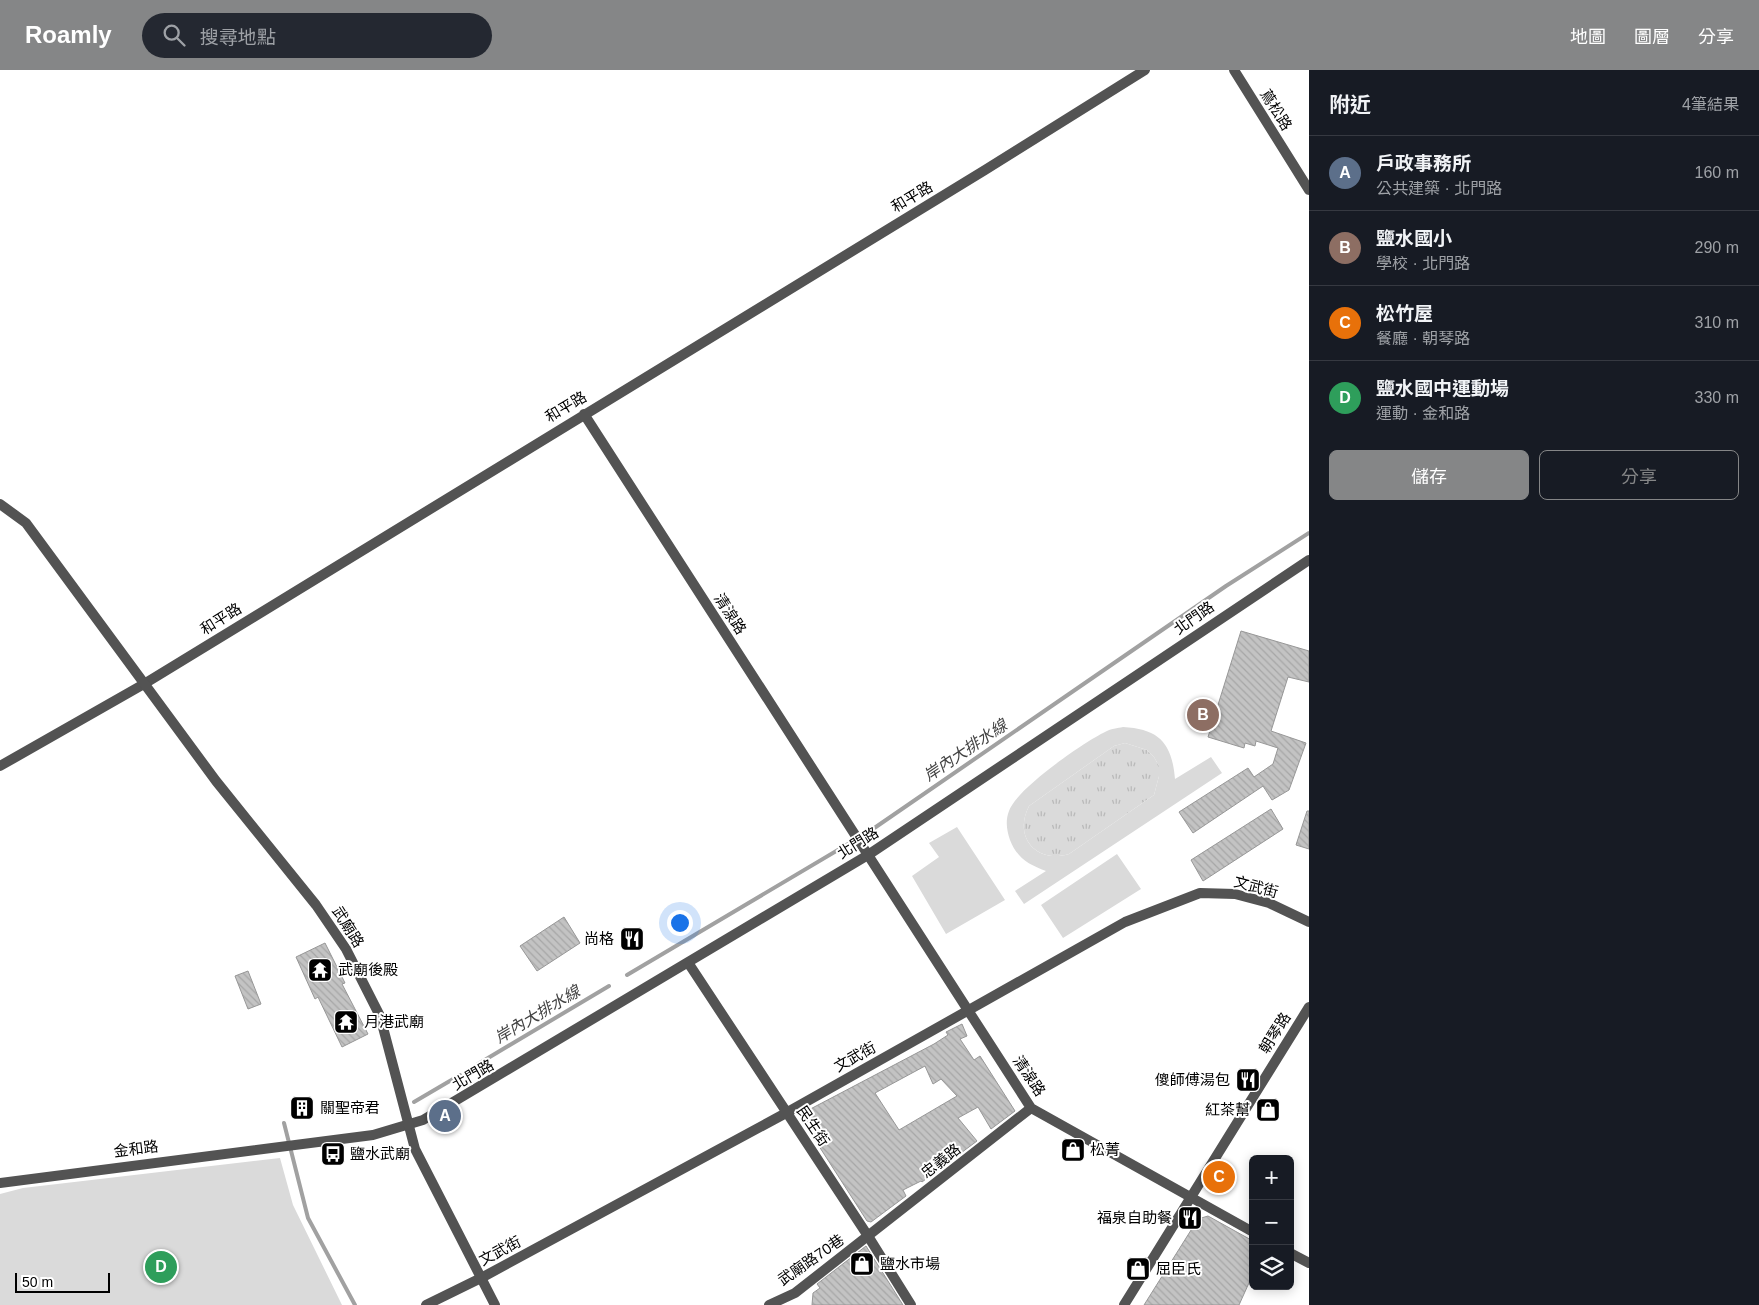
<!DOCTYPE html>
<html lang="zh-TW">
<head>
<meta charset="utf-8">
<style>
	:root { --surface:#171b24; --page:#242831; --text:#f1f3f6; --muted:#9ea1a6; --line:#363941; --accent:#858687 }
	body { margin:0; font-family:Helvetica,"Noto Sans TC",sans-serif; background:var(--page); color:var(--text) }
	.controls { position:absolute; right:15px; bottom:15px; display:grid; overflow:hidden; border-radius:8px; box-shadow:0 2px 12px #0003 }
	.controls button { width:45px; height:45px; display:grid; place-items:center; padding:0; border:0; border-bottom:1px solid var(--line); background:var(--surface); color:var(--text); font:25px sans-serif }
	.scale { position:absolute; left:15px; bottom:12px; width:95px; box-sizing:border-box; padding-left:5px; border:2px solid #000; border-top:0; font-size:14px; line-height:18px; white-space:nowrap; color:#000; -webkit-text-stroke:4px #fff; paint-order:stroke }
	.you { position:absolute; left:679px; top:852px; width:18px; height:18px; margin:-12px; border:4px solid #fff; border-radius:50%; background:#1a73e8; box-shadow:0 0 0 8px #1a73e833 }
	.badge { display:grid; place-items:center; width:32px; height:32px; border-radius:50%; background:var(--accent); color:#fff; font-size:16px; font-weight:700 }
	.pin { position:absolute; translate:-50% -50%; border:2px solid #fff; box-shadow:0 1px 5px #0006 }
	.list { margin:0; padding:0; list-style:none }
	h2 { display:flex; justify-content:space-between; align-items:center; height:65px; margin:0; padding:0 20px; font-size:21px }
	h2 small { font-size:16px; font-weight:400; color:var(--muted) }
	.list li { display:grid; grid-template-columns:32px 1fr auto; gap:15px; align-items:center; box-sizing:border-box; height:75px; padding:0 20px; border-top:1px solid var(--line) }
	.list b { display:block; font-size:19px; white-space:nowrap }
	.list p { margin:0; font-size:16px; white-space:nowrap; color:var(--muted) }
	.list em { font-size:16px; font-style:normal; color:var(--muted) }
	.actions { display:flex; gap:10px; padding:15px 20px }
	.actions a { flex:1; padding:11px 0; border:1px solid var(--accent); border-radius:8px; text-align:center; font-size:18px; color:var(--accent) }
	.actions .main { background:var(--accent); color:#fff }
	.icon { flex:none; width:28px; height:28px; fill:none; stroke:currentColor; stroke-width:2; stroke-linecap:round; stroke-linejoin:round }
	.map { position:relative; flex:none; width:1309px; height:1235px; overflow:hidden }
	header { display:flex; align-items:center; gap:30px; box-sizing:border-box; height:70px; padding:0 25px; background:var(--accent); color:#fff }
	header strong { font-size:24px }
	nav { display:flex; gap:28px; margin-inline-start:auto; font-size:18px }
	.search { width:350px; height:45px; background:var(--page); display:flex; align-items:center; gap:12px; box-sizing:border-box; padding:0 18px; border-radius:28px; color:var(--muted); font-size:19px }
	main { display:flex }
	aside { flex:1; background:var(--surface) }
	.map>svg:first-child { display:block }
	.grass { fill:url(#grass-tufts) }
	.park { fill:#dadada; fill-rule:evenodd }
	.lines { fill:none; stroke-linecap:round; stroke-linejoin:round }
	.stream { stroke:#a1a1a1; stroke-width:4 }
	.building { fill:url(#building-back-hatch); stroke:#979797; fill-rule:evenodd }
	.minor { stroke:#535353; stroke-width:10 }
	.tertiary { stroke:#535353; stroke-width:10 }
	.labels { text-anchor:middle; stroke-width:4; stroke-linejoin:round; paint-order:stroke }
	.street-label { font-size:15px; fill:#000; stroke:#fff }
	.poi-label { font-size:15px; fill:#000; stroke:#fff; text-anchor:start }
	.water-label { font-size:16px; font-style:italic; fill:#424242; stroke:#fff }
</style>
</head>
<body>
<header>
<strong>Roamly</strong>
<div class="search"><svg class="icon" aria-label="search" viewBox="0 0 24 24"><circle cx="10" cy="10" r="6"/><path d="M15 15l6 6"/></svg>搜尋地點</div>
<nav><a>地圖</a><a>圖層</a><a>分享</a></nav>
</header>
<main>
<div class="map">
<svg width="1309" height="1235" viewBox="0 0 1309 1235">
	<defs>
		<pattern id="grass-tufts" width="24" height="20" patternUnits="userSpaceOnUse" patternTransform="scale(1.25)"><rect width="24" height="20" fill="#dadada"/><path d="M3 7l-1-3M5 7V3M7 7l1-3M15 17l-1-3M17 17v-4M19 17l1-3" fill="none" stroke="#b9b9b9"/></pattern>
		<pattern id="building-back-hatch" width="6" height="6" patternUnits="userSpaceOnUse" patternTransform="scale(1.25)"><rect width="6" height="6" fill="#c3c3c3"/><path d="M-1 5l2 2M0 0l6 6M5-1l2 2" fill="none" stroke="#a6a6a6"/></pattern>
	</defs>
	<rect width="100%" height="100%" fill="#fff"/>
	<path class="grass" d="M1125,673L1147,680L1154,687L1159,696V706L1154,725L1069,784C1036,794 1013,767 1029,736L1114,676Z"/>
	<path class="park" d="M1123,657C1160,659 1172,674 1175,709L1211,687L1222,703L1024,834L1015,821L1046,801C1029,795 1017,788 1010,770C1007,761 1005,751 1009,741C1016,719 1084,672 1105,662C1110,659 1118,658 1123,657ZM1125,673L1147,680L1154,687L1159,696V706L1154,725L1069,784C1036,794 1013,767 1029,736L1114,676Z
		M957,757L1005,830L946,864L912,806L939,787L929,773Z
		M1117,784L1141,819L1063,868L1041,835Z
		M280,1088L293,1135L342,1235H0V1124L23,1118Z"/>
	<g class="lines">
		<path class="stream" d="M627,905L870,761L1226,516L1309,463
			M478,994L609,916
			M414,1032L460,1005
			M284,1053L308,1148L355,1235"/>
	</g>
	<path class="building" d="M1241,561L1309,581V612L1288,607L1271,661L1306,673L1289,720L1272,730L1263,716L1193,763L1179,742L1248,698L1254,707L1273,694L1278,678L1256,671L1255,676L1245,673L1244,678L1208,667Z
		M1271,739L1283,759L1203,811L1191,790Z
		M1307,741H1309V779L1296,775Z
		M564,847L580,873L537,901L520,876Z
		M325,873L345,913L342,914L368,964L342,977L318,927L315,929L296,887Z
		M248,901L261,934L248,939L235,906Z
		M962,954L967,966L960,969L974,990L980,986L1015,1041L991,1059L978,1037L958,1048L977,1071L922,1112L921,1111L903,1120L906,1126L871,1152L867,1151L799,1045L934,974L948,965L946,962ZM925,996L933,1014L941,1009L957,1026L899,1060L875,1023Z
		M1208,1146L1253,1171V1204L1239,1235H1144L1198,1149Z
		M866,1176L903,1235H812L813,1223L820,1218L817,1214Z"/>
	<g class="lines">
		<path class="minor" d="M584,344L1031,1038L1253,1162
			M0,696L144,614L985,100L1145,0
			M689,894L868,1166L911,1235
			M0,1113L373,1065L423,1050L868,785L1309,490
			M1290,1183L1309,1193
			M426,1235L481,1208L786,1043L1125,852L1200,823L1235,824L1269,833L1309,852
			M769,1235L795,1223L1031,1038"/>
		<path class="tertiary" d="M1234,0L1309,120
			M0,434L26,453L216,711L316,835L346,879L380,946L415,1079L495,1235
			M1124,1235L1309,937"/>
	</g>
	<defs>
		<symbol id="restaurant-square" viewBox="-11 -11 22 22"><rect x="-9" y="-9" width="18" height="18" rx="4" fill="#000" stroke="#fff"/><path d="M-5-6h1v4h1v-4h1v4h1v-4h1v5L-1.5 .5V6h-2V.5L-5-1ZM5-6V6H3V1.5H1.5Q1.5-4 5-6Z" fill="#fff"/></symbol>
		<symbol id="temple-square" viewBox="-11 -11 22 22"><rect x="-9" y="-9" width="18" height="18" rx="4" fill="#000" stroke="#fff"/><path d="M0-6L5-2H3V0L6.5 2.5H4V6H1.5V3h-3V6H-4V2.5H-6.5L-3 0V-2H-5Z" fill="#fff"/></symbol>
		<symbol id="building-square" viewBox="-11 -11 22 22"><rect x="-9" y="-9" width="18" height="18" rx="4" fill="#000" stroke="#fff"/><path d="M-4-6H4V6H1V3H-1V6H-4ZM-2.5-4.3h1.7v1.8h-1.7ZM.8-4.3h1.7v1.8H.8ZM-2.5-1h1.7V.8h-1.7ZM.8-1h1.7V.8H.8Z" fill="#fff"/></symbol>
		<symbol id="shop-square" viewBox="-11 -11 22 22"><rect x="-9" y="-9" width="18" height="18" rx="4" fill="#000" stroke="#fff"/><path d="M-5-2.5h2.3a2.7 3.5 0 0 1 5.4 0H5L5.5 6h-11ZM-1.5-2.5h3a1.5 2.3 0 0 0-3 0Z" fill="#fff"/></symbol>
		<symbol id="bus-square" viewBox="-11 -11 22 22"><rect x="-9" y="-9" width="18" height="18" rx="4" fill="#000" stroke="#fff"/><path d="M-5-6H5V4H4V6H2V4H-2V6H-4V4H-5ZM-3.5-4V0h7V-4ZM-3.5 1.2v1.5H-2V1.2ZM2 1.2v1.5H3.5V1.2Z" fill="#fff"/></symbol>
	</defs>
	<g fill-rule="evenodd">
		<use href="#restaurant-square" x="618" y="855" width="28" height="28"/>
		<use href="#temple-square" x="306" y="886" width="28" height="28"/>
		<use href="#temple-square" x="332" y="938" width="28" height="28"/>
		<use href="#restaurant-square" x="1234" y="996" width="28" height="28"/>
		<use href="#building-square" x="288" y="1024" width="28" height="28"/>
		<use href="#shop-square" x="1254" y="1026" width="28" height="28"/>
		<use href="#shop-square" x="1059" y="1066" width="28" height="28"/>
		<use href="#bus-square" x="319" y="1070" width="28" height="28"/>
		<use href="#restaurant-square" x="1176" y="1134" width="28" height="28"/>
		<use href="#shop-square" x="848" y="1180" width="28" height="28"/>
		<use href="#shop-square" x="1124" y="1185" width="28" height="28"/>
	</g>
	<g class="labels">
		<g class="street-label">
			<text transform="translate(1276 40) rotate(58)" y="5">蔦松路</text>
			<text transform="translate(912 127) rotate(-31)" y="5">和平路</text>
			<text transform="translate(566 337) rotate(-31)" y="5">和平路</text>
			<text transform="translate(730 544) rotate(57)" y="5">清湶路</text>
			<text transform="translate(1194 548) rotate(-35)" y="5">北門路</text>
			<text transform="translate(221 549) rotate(-32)" y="5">和平路</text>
			<text transform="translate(858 773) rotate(-32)" y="5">北門路</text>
			<text transform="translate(1256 817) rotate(15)" y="5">文武街</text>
			<text transform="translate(348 857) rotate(58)" y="5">武廟路</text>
			<text transform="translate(1275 963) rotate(-58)" y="5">朝琴路</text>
			<text transform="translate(855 987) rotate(-29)" y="5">文武街</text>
			<text transform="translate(473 1005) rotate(-30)" y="5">北門路</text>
			<text transform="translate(1029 1006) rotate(56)" y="5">清湶路</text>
			<text transform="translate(813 1056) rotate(56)" y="5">民生街</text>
			<text transform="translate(136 1079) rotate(-7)" y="5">金和路</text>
			<text transform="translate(941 1091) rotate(-38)" y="5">忠義路</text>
			<text transform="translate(500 1181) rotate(-28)" y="5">文武街</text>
			<text transform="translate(811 1190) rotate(-35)" y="5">武廟路70巷</text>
		</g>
		<g class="poi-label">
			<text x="614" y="874" text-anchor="end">尚格</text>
			<text x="338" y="905">武廟後殿</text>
			<text x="364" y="957">月港武廟</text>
			<text x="1230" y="1015" text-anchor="end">傻師傅湯包</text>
			<text x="320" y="1043">關聖帝君</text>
			<text x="1250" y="1045" text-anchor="end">紅茶幫</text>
			<text x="1090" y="1085">松菁</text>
			<text x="350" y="1089">鹽水武廟</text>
			<text x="1172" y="1153" text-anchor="end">福泉自助餐</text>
			<text x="880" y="1199">鹽水市場</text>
			<text x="1156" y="1204">屈臣氏</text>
		</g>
		<g class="water-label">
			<text transform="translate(965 680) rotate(-34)" y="6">岸內大排水線</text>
			<text transform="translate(537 944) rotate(-31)" y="6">岸內大排水線</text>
		</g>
	</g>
</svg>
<div class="controls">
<button>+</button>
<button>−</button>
<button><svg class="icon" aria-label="layers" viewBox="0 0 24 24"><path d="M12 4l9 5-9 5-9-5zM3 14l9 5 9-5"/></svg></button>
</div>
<div class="scale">50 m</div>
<div class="you"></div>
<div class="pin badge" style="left:445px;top:1046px;background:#5c6f8a">A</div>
<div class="pin badge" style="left:1203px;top:645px;background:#8d6e63">B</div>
<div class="pin badge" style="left:1219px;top:1107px;background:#e8710a">C</div>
<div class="pin badge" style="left:161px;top:1197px;background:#2e9e5b">D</div>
</div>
<aside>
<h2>附近<small>4筆結果</small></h2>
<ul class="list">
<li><span class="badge" style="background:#5c6f8a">A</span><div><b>戶政事務所</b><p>公共建築 · 北門路</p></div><em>160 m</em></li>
<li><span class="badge" style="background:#8d6e63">B</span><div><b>鹽水國小</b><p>學校 · 北門路</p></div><em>290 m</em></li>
<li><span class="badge" style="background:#e8710a">C</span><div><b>松竹屋</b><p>餐廳 · 朝琴路</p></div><em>310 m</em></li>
<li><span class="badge" style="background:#2e9e5b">D</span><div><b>鹽水國中運動場</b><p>運動 · 金和路</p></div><em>330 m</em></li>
</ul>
<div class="actions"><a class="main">儲存</a><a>分享</a></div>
</aside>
</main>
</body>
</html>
